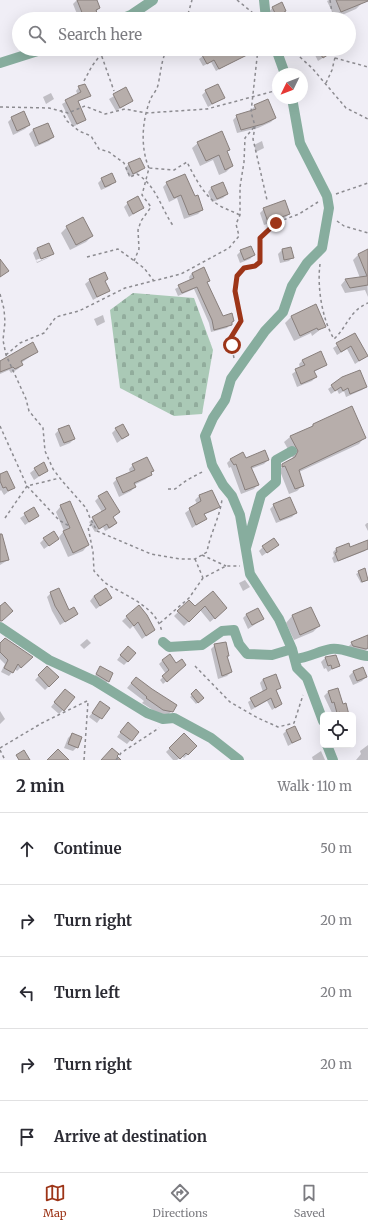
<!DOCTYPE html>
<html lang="en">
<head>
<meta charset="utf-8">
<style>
	:root { --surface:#fff; --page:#f7f7f7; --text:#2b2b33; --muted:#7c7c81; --line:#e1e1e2; --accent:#9d3518 }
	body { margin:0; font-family:Merriweather,serif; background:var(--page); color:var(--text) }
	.controls { position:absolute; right:12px; bottom:12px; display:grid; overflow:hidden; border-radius:6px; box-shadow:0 4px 16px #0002 }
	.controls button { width:36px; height:36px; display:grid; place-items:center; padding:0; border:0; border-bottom:1px solid var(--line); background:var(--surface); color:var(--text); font:20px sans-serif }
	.compass { position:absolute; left:272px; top:68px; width:36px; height:36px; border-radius:50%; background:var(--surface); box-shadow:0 4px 16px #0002; rotate:227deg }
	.stop { position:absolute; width:12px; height:12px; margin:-9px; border:3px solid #9d3518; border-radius:50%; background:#fff }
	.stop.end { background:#9d3518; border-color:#fff; box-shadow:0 1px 4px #0008 }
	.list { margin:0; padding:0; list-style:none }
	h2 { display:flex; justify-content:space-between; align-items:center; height:52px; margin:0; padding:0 16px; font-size:17px }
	h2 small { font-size:13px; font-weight:400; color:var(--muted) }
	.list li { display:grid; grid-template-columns:26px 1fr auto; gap:12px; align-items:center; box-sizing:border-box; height:72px; padding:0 16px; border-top:1px solid var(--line) }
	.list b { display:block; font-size:15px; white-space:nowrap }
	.list em { font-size:13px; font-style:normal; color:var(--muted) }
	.icon { flex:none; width:22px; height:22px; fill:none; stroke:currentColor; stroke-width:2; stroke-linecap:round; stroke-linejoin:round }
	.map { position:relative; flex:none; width:368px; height:760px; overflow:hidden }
	.search { position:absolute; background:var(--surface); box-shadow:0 4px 16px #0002; left:12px; right:12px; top:12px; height:44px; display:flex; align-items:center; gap:10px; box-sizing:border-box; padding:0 14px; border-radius:22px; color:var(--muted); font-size:15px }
	.sheet { height:412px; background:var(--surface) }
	nav { display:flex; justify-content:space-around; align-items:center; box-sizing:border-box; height:56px; border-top:1px solid var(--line); background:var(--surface); font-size:11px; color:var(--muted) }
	nav a { display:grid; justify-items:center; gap:2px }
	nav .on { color:var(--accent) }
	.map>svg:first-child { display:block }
	.cemetery { fill:url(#cemetery-stones) }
	.shadow { fill:#0003; fill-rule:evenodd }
	.building { fill:#b7aeab; stroke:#887f7c }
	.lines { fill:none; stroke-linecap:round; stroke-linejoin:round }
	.path { stroke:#8c8b90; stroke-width:1.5; stroke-dasharray:3 3; stroke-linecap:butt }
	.minor { stroke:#87ad9e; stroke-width:10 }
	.route { stroke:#9d3518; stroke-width:5 }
</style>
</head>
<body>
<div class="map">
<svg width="368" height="760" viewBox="0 0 368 760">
	<defs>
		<pattern id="cemetery-stones" width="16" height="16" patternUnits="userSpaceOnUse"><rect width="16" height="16" fill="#aac9b6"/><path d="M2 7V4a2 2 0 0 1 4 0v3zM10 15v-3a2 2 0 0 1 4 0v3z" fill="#91ac9c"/></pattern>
	</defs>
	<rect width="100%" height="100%" fill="#f0eef6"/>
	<path class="cemetery" d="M133,293L194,298L213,350L202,414L174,416L120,388L110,310Z"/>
	<path class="shadow" d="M77,0H96L99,8L92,17L82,19V17L79,19L73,4Z
		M329,0H361L362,3L356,9L335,18L327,1Z
		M273,7L283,12L286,19H272L269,12Z
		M314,14L317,19H304Z
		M206,49H245L247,54L216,71L211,62L203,66L199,59L208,52Z
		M312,49H330L332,52L318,61Z
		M79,87L89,95L78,102L85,120L73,127L62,104L78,95L76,91Z
		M126,89L132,101L116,111L109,99Z
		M206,91L223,98L208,107L202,95Z
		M51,93L54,99L46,104L43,97Z
		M255,106L275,118L271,122L258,128L237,133L233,120L237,116L252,112L251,110Z
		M12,118L29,125L25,129L13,135L8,122Z
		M48,125L53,137L49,141L35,147L29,134L33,130Z
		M262,141L264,148L256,152L254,145Z
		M198,143L229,150L226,152L232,166L226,172L219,175L213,160L200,166L192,148Z
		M129,164L143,168L139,172L129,177L125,168Z
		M102,179L114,182L110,186L101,190L98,183Z
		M167,183L194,198L202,210L198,214L184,219L177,198L169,202L163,187Z
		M212,187L227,194L223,198L212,202L208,192Z
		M128,203L143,208L129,217L124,207Z
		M264,209L289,214L285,218L264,225L260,213Z
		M67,227L92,236L86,242L70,250L61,233Z
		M49,244L52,254L48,258L37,263L33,253L37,249ZM49,255V257L37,262L36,260Z
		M282,250L293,257L289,261L280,263L278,254Z
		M241,251L254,255L250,259L240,263L237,255Z
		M366,251L368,297L365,290L345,293L341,285L346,279L360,278L353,260L358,255Z
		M192,273L209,281L207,283L222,318L231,323L227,328L211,332L209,323L194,289L178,296L175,289L190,281L189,277Z
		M107,279L104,282L108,291L93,300L85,284L90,280Z
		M103,315L105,322L97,326L94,319Z
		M291,317L325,326L312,336L311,333L294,341L285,323Z
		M355,334L367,356L355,364L347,349L337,355L333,348Z
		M37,352L21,363L22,365L18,369L11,373L9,370L0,374V362Z
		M303,360L326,365L314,372L316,377L312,381L297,387L292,374L300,368L299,364Z
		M332,386L366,387L362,390L346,397L344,391L339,394L337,390L331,394L328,389Z
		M313,425L364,438L359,444L299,472L303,485L297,491L289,494L280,471H277L293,458L284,442L290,437L309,429Z
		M116,429L128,435L117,443L112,433Z
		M59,430L74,439L70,443L60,447L55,434Z
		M231,459H245L268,460L264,464L251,469L258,484L254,489L241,494L231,467L229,468L227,463Z
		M133,465L153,471L146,479L134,485L135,487L131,491L119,497L113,483L117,479L130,473L129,469Z
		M35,469L47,471L34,480L30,473Z
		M0,475L13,488L4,495L1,490L0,491Z
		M212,491L219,506L215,510L203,515L205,519L192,528L185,513L197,504L195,500L199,496Z
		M99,497L119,512L112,518L116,523L112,527L105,531L103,527L95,532L89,522L102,512L95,501Z
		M274,505L296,513L292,517L276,523L270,509Z
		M61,506L88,545L83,551L68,557L59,537L64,531L56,512Z
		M34,509L38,516L25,525L20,518Z
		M367,523H368V531L365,525Z
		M0,537L8,560L0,565Z
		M44,539H58L44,549L40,543Z
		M277,545L262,556L259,551L263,547Z
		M368,545L365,551L334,563L332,558L334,556L333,552L336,549Z
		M365,569L368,580L361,583L356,574Z
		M245,580L250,587L243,591L239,583Z
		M213,592L222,612L210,622L200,610L184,626L174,616L189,601L195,607Z
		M51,593L68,611L77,614L60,625L52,611L47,597Z
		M94,596L111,598L96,609L90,601Z
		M139,606L154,630L142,639L133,626L130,629L122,621Z
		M311,608L319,626L313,632L294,640L286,623L292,616Z
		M247,614L263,619L248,629L243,618Z
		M368,636V649L361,653L348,647L352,643Z
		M87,639L91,643L84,649L80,645Z
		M0,645L31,657L17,671L15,669L9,676L1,672L5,664L0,659Z
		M215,645L228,656L226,657L231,672L227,676L218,679L211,649Z
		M124,651L128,661L124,665L117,660Z
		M335,656L339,665L328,672L326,668L324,669L321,662L325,658Z
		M162,661L182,668L163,684L160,680L166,674L159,664Z
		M47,667L58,677L45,690L35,680Z
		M100,667L108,681L104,685L93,679Z
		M362,668L366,677L362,681L353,685L349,676L353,672Z
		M275,675L280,688L276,691L281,704L272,710L267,701L251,710L248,702L263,692L260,683L263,679Z
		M132,682L172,711L168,715L159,714L142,703L144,701L127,688Z
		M196,691L202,698L196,704L190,697Z
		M328,692L347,715H333L324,696Z
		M61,694L63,710L59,714L51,707Z
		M100,703L108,708L97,723L89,717Z
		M0,711L5,719L0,724Z
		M124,728L138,732L127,744L117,737Z
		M287,730L300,739L288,746L283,734Z
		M72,734L77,747L73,751L64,748L68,738Z
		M184,734L196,746L184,758L182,756L177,760H173L166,752Z
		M368,745V760H356L361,754L360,751Z
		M321,751L325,760H313L312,757Z"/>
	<path class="building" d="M77,0H97L100,8L96,10L97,13L87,18L86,14L83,15Z
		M336,0H368V1L341,12Z
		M282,2L286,11L284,12L287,19H278L272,7Z
		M208,49H259L219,69L214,60L207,64L202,55L210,51Z
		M317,49H337L323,58Z
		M85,84L91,96L78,101L86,120L77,124L65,100L81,92L78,86Z
		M218,84L225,98L212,104L205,90Z
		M126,87L133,101L120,108L113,94Z
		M268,99L276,118L263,124L241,130L236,115L256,109L254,105Z
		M24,111L30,125L17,131L11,117Z
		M48,123L54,137L39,144L33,129Z
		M222,131L230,150L227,151L233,166L225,170L219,155L206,161L197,142Z
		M140,158L145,168L133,174L128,163Z
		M112,173L116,182L105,187L101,178Z
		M185,174L195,196L198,195L203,210L189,215L181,195L174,198L166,182Z
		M223,182L228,194L217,199L211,187Z
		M138,196L144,208L133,214L127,202Z
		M285,200L290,214L268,222L263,208Z
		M83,217L93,236L76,245L66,226Z
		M49,243L54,254L41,259L37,248Z
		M251,246L255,255L244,260L240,250Z
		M291,247L294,258L284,260L282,249Z
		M368,249V285L350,288L345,279L367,276L358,254Z
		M0,259L9,271L0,277Z
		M204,267L210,281L207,282L223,316L232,313L234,321L232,322V325L214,330L212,320L197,287L182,293L178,285L194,278L192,273Z
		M105,272L108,279L105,281L110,291L97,297L89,279Z
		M316,304L326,327L318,330L317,328L300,336L291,316Z
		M355,333L368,356L359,361L351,346L341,352L336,343Z
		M33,342L38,352L21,361L23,365L15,369L13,367L0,372V361Z
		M321,351L327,365L314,371L317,377L301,384L295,369L305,365L302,360Z
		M360,370L367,387L350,394L348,388L343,391L341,387L335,391L331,385L342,377Z
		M352,406L366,438L299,470L304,486L295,489L285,466L282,467V464L295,457L298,451L290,436L313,426V424Z
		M123,424L129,435L122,439L115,428Z
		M69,425L75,439L64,443L58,429Z
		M265,450L269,460L251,467L259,485L245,490L236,464L234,465L230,459L243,452L246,458Z
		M147,457L154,471L151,472L152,475L134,483L136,487L123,493L116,478L135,470L132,464Z
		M44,462L48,471L39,476L34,468Z
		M7,471L15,488L8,491L6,487L3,488L0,481V474Z
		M212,490L220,507L204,514L207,519L196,525L189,508L201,501L199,495Z
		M107,491L120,512L113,517L117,523L109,528L107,524L99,529L92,517L106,509L98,496Z
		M290,497L297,513L280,520L273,504Z
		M70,501L89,545L73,553L63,531L70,528L60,505Z
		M34,507L39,516L29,522L24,513Z
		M54,531L59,539L49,546L43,538Z
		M0,534H2L9,560L0,562Z
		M274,538L279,545L267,553L262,546Z
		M368,540V549L338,561L335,553L337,552L336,548L349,543L350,547Z
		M365,568L368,580L362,582L358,571Z
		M59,588L69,610L74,607L78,614L65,622L55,606L50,592Z
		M106,588L112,598L100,606L94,596Z
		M213,591L227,608L215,619L205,606L189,622L177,611L189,600L195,606Z
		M5,602L13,611L2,621H0V606Z
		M139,605L147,615L155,630L146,636L138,622L134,626L126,616Z
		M311,607L320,626L300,635L292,615Z
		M258,608L264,619L252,625L246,614Z
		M368,635V648L366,649L353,646L351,642Z
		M5,638L33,657L21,668L18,664L13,673L4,668L8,660L0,652V643Z
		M226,642L229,656H227L232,672L222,676L214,644Z
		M128,646L136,653L128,662L120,655Z
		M170,654L176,663L182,659L186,665L167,682L162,676L169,670L162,660Z
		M336,655L340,666L332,669L331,665L328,666L325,657Z
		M47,666L59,677L49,687L38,675Z
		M100,666L113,673L109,682L96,674Z
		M363,667L367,677L357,681L353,671Z
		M276,674L281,688L276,690L282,704L275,708L271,698L255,707L250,698L267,689L263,679Z
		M136,677L152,689L177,705L173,712L163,710L146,698L147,697L131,683Z
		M338,688L343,704L346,703L349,715H340V712L337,713L334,702L332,703L328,691Z
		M65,689L75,697L64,711L54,702Z
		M196,689L204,698L198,703L191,694Z
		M100,701L110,708L102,719L92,713Z
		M128,722L139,732L132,741L120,732Z
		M295,726L301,739L292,743L286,730Z
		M72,733L82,737L78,748L68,744Z
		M184,733L197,746L188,755L186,753L180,759L169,748Z
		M112,748L119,754L117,756L121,760H101Z
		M58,749L69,760H47Z
		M24,750L30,760H19L16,755Z"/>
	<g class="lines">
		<path class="path" d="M237,0L253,13L255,19
			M330,0L333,19
			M105,18V19
			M185,19L188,14L192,0
			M86,49L101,54L114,91
			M258,49L251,112L255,126L253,139L267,200
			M291,49L312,68L346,108L368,119
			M335,58L368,67
			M84,81L92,66L105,49
			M326,83L332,70L337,49
			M0,107L49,108L68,113L85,106L105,114L125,109L146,113L207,109L278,90
			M61,110L67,121L79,131L91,136L99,149L109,152L124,163L130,177L137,174C157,186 161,209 174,227
			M149,168C140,147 142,119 151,98C153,94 157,90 158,85C161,72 161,61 167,49
			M336,194L368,183
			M337,221L344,226L368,233
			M87,257L118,249L144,268L154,281
			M134,261L139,249L138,230L141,221L151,207L142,195L149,168L174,170L187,162C195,178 205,198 222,207C228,210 234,212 240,215
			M320,264C317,287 322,319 334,339C348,326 349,311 368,303
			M0,294L4,309L5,322L3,340L6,355L26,399L29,411L43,428L45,451L53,469L63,482L86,508L90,518L97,531L151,554L180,559H195L207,552C210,534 220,517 222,499
			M6,355L20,343L44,333L56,317L79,311L125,288L181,274L229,248L239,236L236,224L240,215V187L244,162L245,138L255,126
			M234,358L230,339L241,321C237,306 229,281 243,270C248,266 254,267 260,262V238L267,229L275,223L299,214L318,202
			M0,426L27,486L59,520L69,526
			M168,489H175L187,480L204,471
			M5,518L27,486L60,478
			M92,524L88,527L93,552L94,571C99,576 104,583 110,586C129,597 157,608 162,632
			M202,555L226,566
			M195,559L203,578
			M160,623L189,598L203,578L226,566H240
			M195,666L230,702L258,718L278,727L294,723L303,695
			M0,748L42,723L89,700
			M0,750L5,760
			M84,760L88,702
			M116,760L121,753L159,728"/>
		<path class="minor" d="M264,0L266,19
			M121,19L131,15L153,0
			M276,49L285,74
			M0,63L44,49
			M292,98L300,143L327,196L329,208L322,248L307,263L292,286L283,312L265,331L231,379L225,400L213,418L205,436L212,465L223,485L232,496L240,515L250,574L279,619L292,649L297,668L307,678L323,721
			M246,548L261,495L276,482V460L292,451
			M0,627L49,660L95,681L147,713L163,719L174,718L211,738L239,760
			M163,642L169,647L202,645L222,631L234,630L239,644L247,654L272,655L292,649
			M295,659C308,658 319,651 331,649C342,647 356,655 368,656
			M327,745L333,760"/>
	</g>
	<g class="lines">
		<path class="route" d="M232,345L230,339L241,321L235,291L237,276L244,268L255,266L260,262V238L276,223"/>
	</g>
</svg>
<div class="controls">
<button><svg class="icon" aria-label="locate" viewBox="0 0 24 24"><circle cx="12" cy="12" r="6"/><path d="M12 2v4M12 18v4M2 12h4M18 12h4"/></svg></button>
</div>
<svg class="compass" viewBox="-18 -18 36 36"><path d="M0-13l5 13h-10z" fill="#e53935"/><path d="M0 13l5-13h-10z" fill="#7c7c81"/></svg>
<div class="stop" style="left:232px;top:345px"></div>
<div class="stop end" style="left:276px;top:223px"></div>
<div class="search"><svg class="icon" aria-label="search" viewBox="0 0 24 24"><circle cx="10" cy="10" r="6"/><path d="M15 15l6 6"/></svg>Search here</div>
</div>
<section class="sheet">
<h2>2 min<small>Walk · 110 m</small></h2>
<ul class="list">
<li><svg class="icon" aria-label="ahead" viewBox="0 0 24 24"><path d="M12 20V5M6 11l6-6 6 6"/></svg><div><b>Continue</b></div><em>50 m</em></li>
<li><svg class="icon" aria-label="right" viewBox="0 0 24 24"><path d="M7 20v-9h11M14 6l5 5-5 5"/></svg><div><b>Turn right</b></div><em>20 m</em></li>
<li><svg class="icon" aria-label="left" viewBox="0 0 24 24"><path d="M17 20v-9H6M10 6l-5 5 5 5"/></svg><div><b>Turn left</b></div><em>20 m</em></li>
<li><svg class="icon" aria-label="right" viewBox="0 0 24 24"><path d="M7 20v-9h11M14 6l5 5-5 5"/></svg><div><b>Turn right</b></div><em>20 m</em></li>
<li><svg class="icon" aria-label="arrive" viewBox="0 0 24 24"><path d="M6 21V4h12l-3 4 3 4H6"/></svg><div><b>Arrive at destination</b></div></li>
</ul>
</section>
<nav>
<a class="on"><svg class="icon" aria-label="map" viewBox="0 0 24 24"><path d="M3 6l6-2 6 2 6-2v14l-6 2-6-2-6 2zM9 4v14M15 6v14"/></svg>Map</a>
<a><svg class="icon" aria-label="directions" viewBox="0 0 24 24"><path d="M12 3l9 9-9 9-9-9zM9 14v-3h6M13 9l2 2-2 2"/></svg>Directions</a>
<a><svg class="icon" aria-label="saved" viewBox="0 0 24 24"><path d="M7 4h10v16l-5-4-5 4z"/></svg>Saved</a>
</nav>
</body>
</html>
